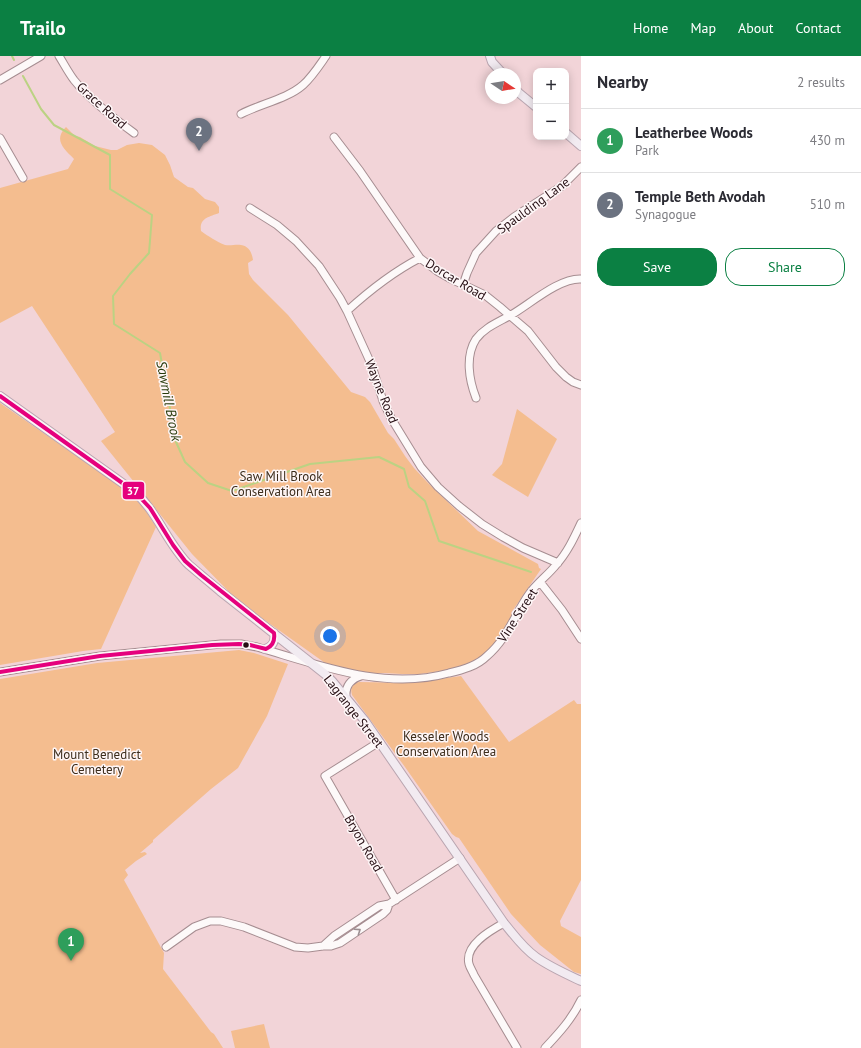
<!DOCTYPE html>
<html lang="en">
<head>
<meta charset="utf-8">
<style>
	:root { --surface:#fff; --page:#f2f2f3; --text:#2b2b33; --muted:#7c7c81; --line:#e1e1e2; --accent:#0b8043 }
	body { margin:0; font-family:"PT Sans",sans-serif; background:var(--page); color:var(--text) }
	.controls { position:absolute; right:12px; top:12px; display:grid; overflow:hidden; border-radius:8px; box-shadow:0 2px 10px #0003 }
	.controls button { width:36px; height:36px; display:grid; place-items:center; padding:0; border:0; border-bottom:1px solid var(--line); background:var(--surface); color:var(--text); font:20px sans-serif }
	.compass { position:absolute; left:485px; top:12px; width:36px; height:36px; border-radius:50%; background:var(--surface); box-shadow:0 2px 10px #0003; rotate:102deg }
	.you { position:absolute; left:330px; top:580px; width:14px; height:14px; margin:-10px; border:3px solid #fff; border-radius:50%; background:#1a73e8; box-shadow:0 0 0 6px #1a73e833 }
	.badge { display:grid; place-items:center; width:26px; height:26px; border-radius:50%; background:var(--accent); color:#fff; font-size:13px; font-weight:700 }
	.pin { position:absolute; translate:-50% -33px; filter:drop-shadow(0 1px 2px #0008) }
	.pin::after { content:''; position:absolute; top:21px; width:14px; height:12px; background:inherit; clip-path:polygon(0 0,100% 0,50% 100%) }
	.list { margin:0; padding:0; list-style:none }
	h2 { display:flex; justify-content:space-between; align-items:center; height:52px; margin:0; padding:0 16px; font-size:17px }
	h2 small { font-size:13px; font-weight:400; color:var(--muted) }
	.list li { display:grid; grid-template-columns:26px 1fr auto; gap:12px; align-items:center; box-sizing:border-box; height:64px; padding:0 16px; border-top:1px solid var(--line) }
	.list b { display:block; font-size:15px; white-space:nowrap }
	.list p { margin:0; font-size:13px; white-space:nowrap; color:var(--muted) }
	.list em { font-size:13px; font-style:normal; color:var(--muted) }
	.actions { display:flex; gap:8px; padding:12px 16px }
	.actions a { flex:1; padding:9px 0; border:1px solid var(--accent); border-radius:16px; text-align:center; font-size:14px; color:var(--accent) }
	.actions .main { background:var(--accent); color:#fff }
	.map { position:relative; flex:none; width:581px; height:992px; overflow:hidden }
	header { display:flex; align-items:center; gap:24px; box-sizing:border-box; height:56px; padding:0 20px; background:var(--accent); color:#fff }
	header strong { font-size:19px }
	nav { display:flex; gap:22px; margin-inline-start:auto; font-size:14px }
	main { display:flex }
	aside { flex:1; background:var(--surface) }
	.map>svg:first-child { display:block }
	.green { fill:#f4bd8f }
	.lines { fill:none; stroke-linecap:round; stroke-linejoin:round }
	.stream { stroke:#bbd283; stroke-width:2 }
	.minor-casing { stroke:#a68d91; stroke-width:9 }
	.major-casing { stroke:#b9a5b0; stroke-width:10 }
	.minor { stroke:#fdf9f9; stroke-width:7 }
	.major { stroke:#f2ebf1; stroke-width:8 }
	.bus-1-casing { stroke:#fef6f7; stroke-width:7 }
	.bus-1 { stroke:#e5007d; stroke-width:4 }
	.oneway { stroke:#9c8f92 }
	.bus-dot { fill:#250e13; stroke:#fef6f7; stroke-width:1.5 }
	.labels { text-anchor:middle; stroke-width:3; stroke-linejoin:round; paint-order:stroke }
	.street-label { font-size:13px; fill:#250e13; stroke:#fef6f7 }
	.park-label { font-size:13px; fill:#3d2d1c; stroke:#fef6f7 }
	.water-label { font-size:14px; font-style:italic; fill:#293b0c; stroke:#fef6f7 }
	.line-badge { stroke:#fef6f7; stroke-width:1.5 }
	.badge-label { font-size:11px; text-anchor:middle; font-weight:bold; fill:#fff }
</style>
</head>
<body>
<header>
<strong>Trailo</strong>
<nav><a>Home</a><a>Map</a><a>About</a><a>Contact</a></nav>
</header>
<main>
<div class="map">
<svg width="581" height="992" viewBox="0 0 581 992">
	<rect width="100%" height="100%" fill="#f2d4d8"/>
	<path class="green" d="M66,71L75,80L80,81L95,90L111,94H117L127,89L139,87L152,89L165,99L170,109L174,121L188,131L193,132L205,143L215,146L219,151V157C209,161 199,162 201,175C208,180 217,186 225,189C231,190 236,188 241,189C249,190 252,197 253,204L248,207L249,218L253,224L288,259L351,336L365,341L370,346L388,377L394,383L405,400L414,412L428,427L478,475L538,508L539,512L541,513L511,557L512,559L497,584L487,596L480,601L465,609L455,613L420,618H402L384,617L342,619L238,545L192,498L101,385L115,376L32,250L0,267V132L68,113L74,103C64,93 53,84 66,71Z
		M0,347L126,434L144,452L156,471L101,593L83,595L0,609Z
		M517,353L557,383L528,441L492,419L502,408Z
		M239,594L254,597L288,608L267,660L238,712L211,733L153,784V786L140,797L145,796L147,798L136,805L125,814L128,819L124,824L164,897L163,913L211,976L214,978L223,992H0V623L97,607Z
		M461,620L509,686L574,644L577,648H581V824L560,865L561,870L581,881V918L574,916L540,889L511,858L459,782L456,781L452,778L405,711L352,639C350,631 352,628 359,626L411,627Z
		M264,968L270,992H235L231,975Z"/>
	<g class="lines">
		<path class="stream" d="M12,0L14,4
			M23,20L41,53L54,69L110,99V133L152,159L149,197L130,218L113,240L114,268L160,297L176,386L185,406L208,427L232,435L310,408L379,401L404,413L409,431L425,445L439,485L531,516"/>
		<defs>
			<path id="minor" d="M59,0C64,8 68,16 74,24C90,44 112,61 134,77
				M0,24L41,0
				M241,58C260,48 287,43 303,29C312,21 319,10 326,0
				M334,81L360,115L420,202L437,215L451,223L485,239L500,251L528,275L556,311L566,321L573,326L581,329
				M0,82L23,122
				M250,152L277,169L296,185L319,210L340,242L347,255L372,310L383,345L391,362L421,411L438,431L459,450L482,468L503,481L523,492L558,507
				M463,229L467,217L476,197L496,175L514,161L562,130L581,111
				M347,255C370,234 393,216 420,202
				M476,342C469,324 465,300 476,283C485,271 499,266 511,259C530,248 559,222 581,223
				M540,526L562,554L581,583
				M0,616L100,600L221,588H241L257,591C319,609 384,635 449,617C463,614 477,610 487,600C508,582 514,559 529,538C537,527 548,519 556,509C567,497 574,482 581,467
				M346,641C345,630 351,623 361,620
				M379,686L325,720L396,844
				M504,867C491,874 464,889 469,908C470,912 473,916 474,919L517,992
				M323,890L334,880L379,850L389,848L460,802
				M166,891L194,871L210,865H221L244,871L295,891L308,892L323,890H331L340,887L383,858L387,854L389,848
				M545,992C559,977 572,963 581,944"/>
			<path id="major" d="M490,0L492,6L503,18
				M515,33L519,37L536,51
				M566,77L581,90
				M0,340L135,436C158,457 167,487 189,509L220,535L325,618L332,625L365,665L504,867C514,879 523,892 536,901C550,911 566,918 581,925
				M265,593C272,591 276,585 274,577"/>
		</defs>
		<use href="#minor" class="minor-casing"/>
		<use href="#major" class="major-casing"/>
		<use href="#minor" class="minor"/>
		<use href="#major" class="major"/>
		<defs>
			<path id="bus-1" d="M0,340L135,436L150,452L173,489L185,505L201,519L274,577C275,584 273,590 266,593L250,589L239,588L212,589L100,600L0,616"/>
		</defs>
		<use href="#bus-1" class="bus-1-casing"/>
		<use href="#bus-1" class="bus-1"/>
	</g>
	<defs><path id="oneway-chevron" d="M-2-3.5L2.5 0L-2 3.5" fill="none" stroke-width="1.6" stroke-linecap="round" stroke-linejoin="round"/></defs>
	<use class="oneway" href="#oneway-chevron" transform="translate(358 875) rotate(-34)"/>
	<circle class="bus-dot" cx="246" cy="589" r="3.5"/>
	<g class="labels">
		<g class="street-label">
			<text transform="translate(102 49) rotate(42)" y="5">Grace Road</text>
			<text transform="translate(533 149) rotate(-36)" y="5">Spaulding Lane</text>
			<text transform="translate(456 223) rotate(31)" y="5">Dorcar Road</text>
			<text transform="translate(382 335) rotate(68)" y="5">Wayne Road</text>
			<text transform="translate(517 559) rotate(-57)" y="5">Vine Street</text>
			<text transform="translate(354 655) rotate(52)" y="5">Lagrange Street</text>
			<text transform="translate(364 787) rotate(60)" y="5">Bryon Road</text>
		</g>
		<g class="park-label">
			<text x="281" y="425">Saw Mill Brook<tspan x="281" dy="15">Conservation Area</tspan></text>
			<text x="446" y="685">Kesseler Woods<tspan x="446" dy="15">Conservation Area</tspan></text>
			<text x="97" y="703">Mount Benedict<tspan x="97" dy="15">Cemetery</tspan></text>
		</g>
		<g class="water-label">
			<text transform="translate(169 345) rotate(79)" y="5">Sawmill Brook</text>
		</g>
	</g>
	<rect class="line-badge" x="122" y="425" width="23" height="19" rx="4" fill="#e5007d"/>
	<g class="badge-label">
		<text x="133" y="439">37</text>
	</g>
</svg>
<div class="controls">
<button>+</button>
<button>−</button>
</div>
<svg class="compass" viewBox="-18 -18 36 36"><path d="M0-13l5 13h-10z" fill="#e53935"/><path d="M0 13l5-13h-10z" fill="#7c7c81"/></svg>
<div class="you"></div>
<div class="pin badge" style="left:71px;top:905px;background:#2e9e5b">1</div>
<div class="pin badge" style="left:199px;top:95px;background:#6b7280">2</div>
</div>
<aside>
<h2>Nearby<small>2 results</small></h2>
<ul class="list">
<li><span class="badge" style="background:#2e9e5b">1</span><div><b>Leatherbee Woods</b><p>Park</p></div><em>430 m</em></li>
<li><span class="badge" style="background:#6b7280">2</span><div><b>Temple Beth Avodah</b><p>Synagogue</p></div><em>510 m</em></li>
</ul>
<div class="actions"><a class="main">Save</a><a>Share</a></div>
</aside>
</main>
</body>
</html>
